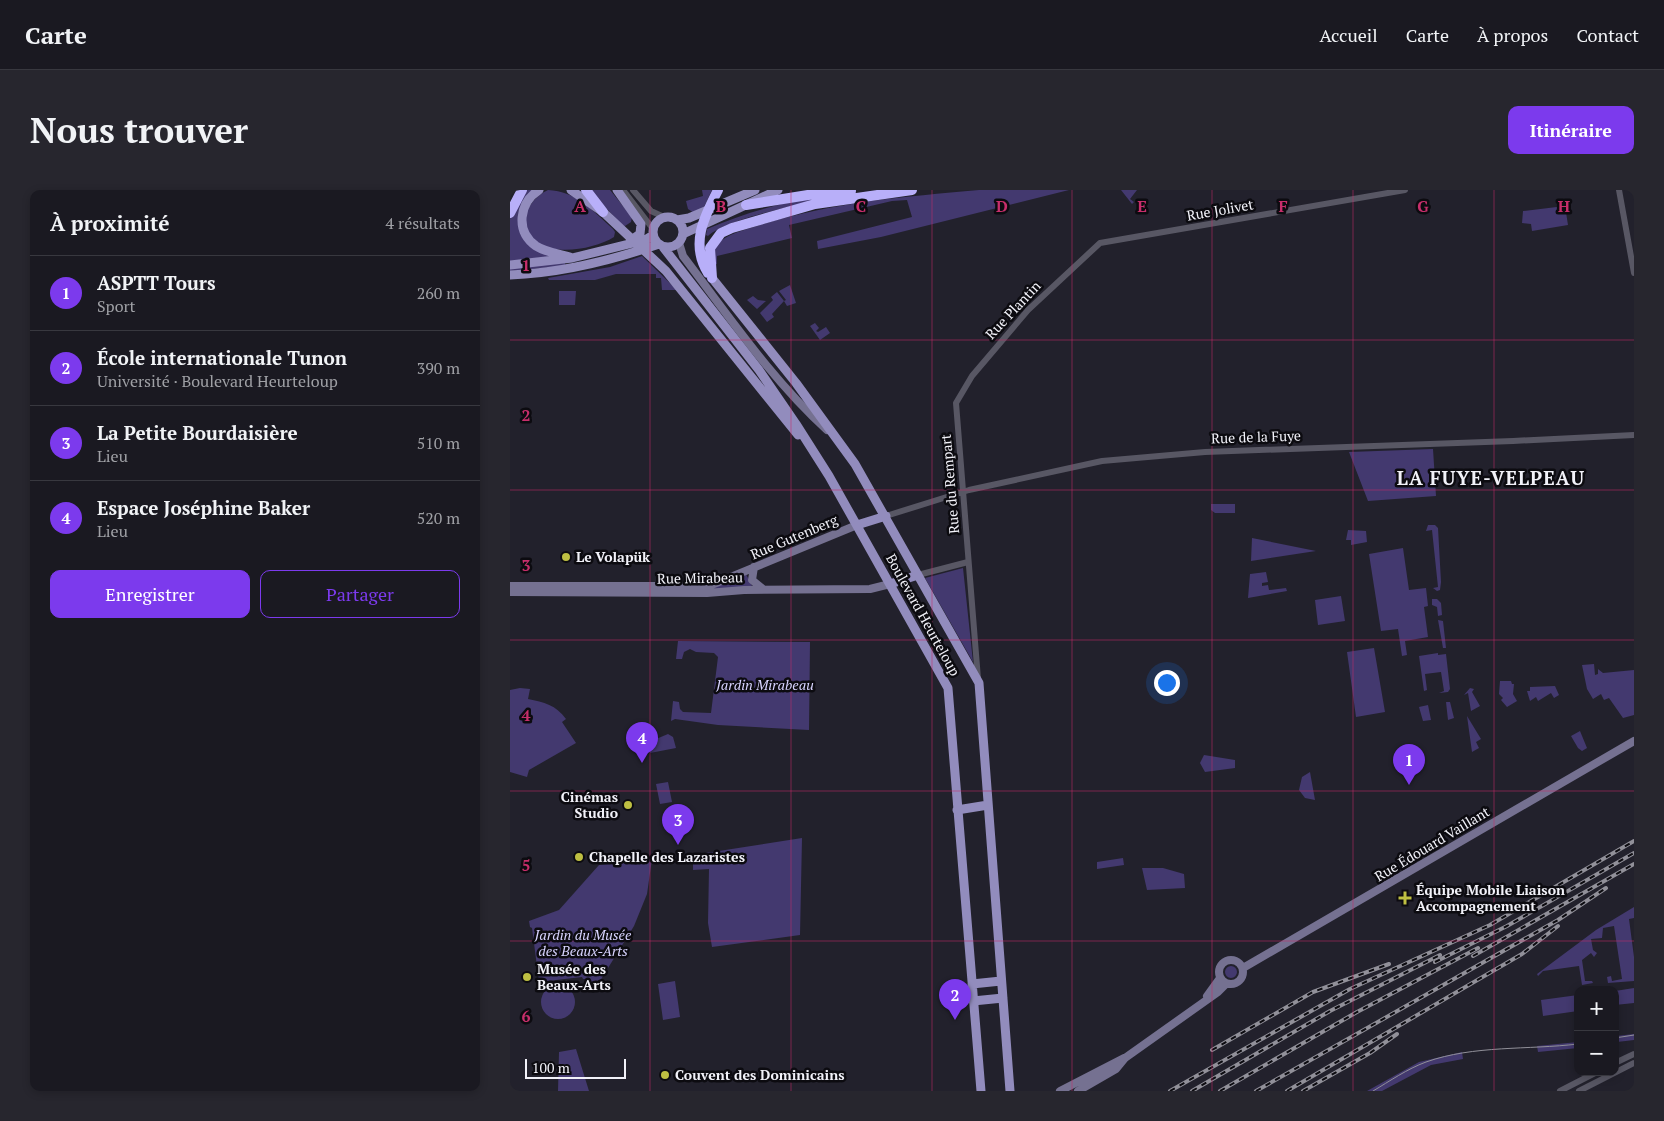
<!DOCTYPE html>
<html lang="fr">
<head>
<meta charset="utf-8">
<style>
	:root { --surface:#1a1921; --page:#27262e; --text:#f1f3f6; --muted:#9fa0a5; --line:#38383f; --accent:#7c3aed }
	body { margin:0; font-family:"PT Serif",serif; background:var(--page); color:var(--text) }
	.controls { position:absolute; right:15px; bottom:15px; display:grid; overflow:hidden; border-radius:10px; box-shadow:0 2px 8px #0003 }
	.controls button { width:45px; height:45px; display:grid; place-items:center; padding:0; border:0; border-bottom:1px solid var(--line); background:var(--surface); color:var(--text); font:25px sans-serif }
	.scale { position:absolute; left:15px; bottom:12px; width:101px; box-sizing:border-box; padding-left:5px; border:2px solid #f2f2f9; border-top:0; font-size:14px; line-height:18px; white-space:nowrap; color:#f2f2f9; -webkit-text-stroke:4px #0c0b10; paint-order:stroke }
	.you { position:absolute; left:656px; top:492px; width:18px; height:18px; margin:-12px; border:4px solid #fff; border-radius:50%; background:#1a73e8; box-shadow:0 0 0 8px #1a73e833 }
	.badge { display:grid; place-items:center; width:32px; height:32px; border-radius:50%; background:var(--accent); color:#fff; font-size:16px; font-weight:700 }
	.pin { position:absolute; translate:-50% -41px; filter:drop-shadow(0 1px 2px #0008) }
	.pin::after { content:''; position:absolute; top:26px; width:18px; height:15px; background:inherit; clip-path:polygon(0 0,100% 0,50% 100%) }
	.list { margin:0; padding:0; list-style:none }
	h2 { display:flex; justify-content:space-between; align-items:center; height:65px; margin:0; padding:0 20px; font-size:21px }
	h2 small { font-size:16px; font-weight:400; color:var(--muted) }
	.list li { display:grid; grid-template-columns:32px 1fr auto; gap:15px; align-items:center; box-sizing:border-box; height:75px; padding:0 20px; border-top:1px solid var(--line) }
	.list b { display:block; font-size:19px; white-space:nowrap }
	.list p { margin:0; font-size:16px; white-space:nowrap; color:var(--muted) }
	.list em { font-size:16px; font-style:normal; color:var(--muted) }
	.actions { display:flex; gap:10px; padding:15px 20px }
	.actions a { flex:1; padding:11px 0; border:1px solid var(--accent); border-radius:10px; text-align:center; font-size:18px; color:var(--accent) }
	.actions .main { background:var(--accent); color:#fff }
	.map { position:relative; flex:none; width:1124px; height:901px; overflow:hidden; border-radius:10px }
	header { display:flex; align-items:center; gap:30px; box-sizing:border-box; height:70px; padding:0 25px; background:var(--surface); border-bottom:1px solid var(--line) }
	header strong { font-size:24px }
	nav { display:flex; gap:28px; margin-inline-start:auto; font-size:18px }
	.intro { display:flex; align-items:center; justify-content:space-between; box-sizing:border-box; height:120px; padding:0 30px }
	h1 { margin:0; font-size:35px }
	.button { padding:12px 22px; border-radius:10px; background:var(--accent); color:#fff; font-size:18px; font-weight:700 }
	main { display:flex; gap:30px; padding:0 30px }
	aside { flex:1; background:var(--surface); border-radius:10px; box-shadow:0 2px 8px #0003 }
	.map>svg:first-child { display:block }
	.green { fill:#43396f }
	.lines { fill:none; stroke-linecap:round; stroke-linejoin:round }
	.tertiary { stroke:#585764; stroke-width:6 }
	.secondary { stroke:#757191; stroke-width:8 }
	.primary { stroke:#928cbd; stroke-width:9 }
	.motorway { stroke:#b8aff9; stroke-width:10 }
	.tram { stroke:#919099; stroke-width:1 }
	.rail-casing { stroke:#919099; stroke-width:4 }
	.rail { stroke:#0c0b10; stroke-width:2; stroke-dasharray:5.5; stroke-linecap:butt }
	.grid { fill:none; stroke:#c72e6b; stroke-width:1; stroke-opacity:0.55 }
	.poi-dot { fill:#bebf42; stroke:#0c0b10; stroke-width:2 }
	.labels { text-anchor:middle; stroke-width:5; stroke-linejoin:round; paint-order:stroke }
	.street-label { font-size:14px; fill:#f2f2f9; stroke:#0c0b10 }
	.poi-label { font-size:14px; font-weight:bold; fill:#f2f2f9; stroke:#0c0b10; text-anchor:start }
	.park-label { font-size:14px; font-style:italic; fill:#d8d4ff; stroke:#0c0b10 }
	.district-label { font-size:19px; font-weight:bold; letter-spacing:1px; fill:#f2f2f9; stroke:#0c0b10 }
	.grid-label { font-size:16px; text-anchor:middle; font-weight:bold; fill:#c72e6b; stroke:#0c0b10; stroke-width:5; stroke-linejoin:round; paint-order:stroke }
</style>
</head>
<body>
<header>
<strong>Carte</strong>
<nav><a>Accueil</a><a>Carte</a><a>À propos</a><a>Contact</a></nav>
</header>
<div class="intro"><h1>Nous trouver</h1><a class="button">Itinéraire</a></div>
<main>
<aside>
<h2>À proximité<small>4 résultats</small></h2>
<ul class="list">
<li><span class="badge">1</span><div><b>ASPTT Tours</b><p>Sport</p></div><em>260 m</em></li>
<li><span class="badge">2</span><div><b>École internationale Tunon</b><p>Université · Boulevard Heurteloup</p></div><em>390 m</em></li>
<li><span class="badge">3</span><div><b>La Petite Bourdaisière</b><p>Lieu</p></div><em>510 m</em></li>
<li><span class="badge">4</span><div><b>Espace Joséphine Baker</b><p>Lieu</p></div><em>520 m</em></li>
</ul>
<div class="actions"><a class="main">Enregistrer</a><a>Partager</a></div>
</aside>
<div class="map">
<svg width="1124" height="901" viewBox="0 0 1124 901">
	<rect width="100%" height="100%" fill="#22212c"/>
	<path class="green" d="M15,0H23L9,20V38L45,66L0,71V28Z
		M38,0C66,1 83,21 103,39L105,42L104,47C85,59 45,66 26,52C4,37 18,9 38,0Z
		M79,0H100L122,27L121,32L115,36L112,35Z
		M192,0H202L193,19L184,23L178,19L176,11L193,6Z
		M469,0H559L371,47L308,59L307,51L402,27L397,10L382,11L279,35L282,48L207,66V74L204,75C203,68 202,62 206,56C216,43 236,40 250,35C324,12 392,7 469,0Z
		M611,0H627L620,9L624,12L622,14Z
		M304,7V10C278,18 217,29 198,46L196,45L197,39C232,24 266,14 304,7Z
		M1055,16L1058,35L1022,41L1021,34L1012,33L1013,21Z
		M132,66L167,100H152L151,88H146V84H106L85,90H39L38,88L100,77Z
		M55,73V76L0,81V77Z
		M280,95L286,113L277,116L274,111L262,124L264,127L257,132L250,123L263,110L261,107L267,102L274,111L276,110L269,101Z
		M49,101H66L65,115H49Z
		M243,106L248,110L256,111L247,119L237,110Z
		M305,133L309,138L306,141L308,142L316,137L320,143L310,150L300,136Z
		M923,259L926,306L858,311L839,262Z
		M701,314H725V323H705L701,320Z
		M918,335H925L928,338L931,392L930,400L927,401L923,398L928,397L922,340L916,341Z
		M838,340L856,341L857,352L841,355V350H836Z
		M742,348L806,361L741,371Z
		M893,358L899,400L916,398L918,416L914,417L918,447L895,451L897,465L892,466L888,439L871,441L859,364Z
		M453,378L463,472L415,388Z
		M756,382L758,392L752,393V396L758,395L759,400L776,398L777,401L738,408L740,384Z
		M236,384L242,396L203,400V398Z
		M831,406L835,431L808,435L805,410Z
		M922,409H927L931,413L932,425L928,426L927,417L922,415Z
		M928,430L933,431L936,458H933Z
		M168,451L300,452L299,540L208,535L165,529L161,531L163,511L169,512L170,519L173,522L201,523L208,467L204,463L186,462L180,459L174,462L172,469H166Z
		M864,458L875,522L846,527L837,462Z
		M928,463V465L936,464L940,499L938,502L929,503L934,501L931,482L915,484L917,500L914,501L909,466Z
		M1084,474L1085,485L1088,484V479L1093,483L1124,480V525L1113,528L1099,508L1094,510L1091,504L1083,509L1077,499L1072,475Z
		M990,491H1001L1002,494H1004L1003,504L1007,511L997,517L991,510L993,508L989,504Z
		M1045,496L1049,505L1044,508L1041,503L1028,511L1026,507L1020,511L1017,501H1020V497Z
		M10,498L20,499L18,509C34,512 46,515 56,529L52,532L66,553L19,580L17,587L0,582V500Z
		M960,498L964,499L962,502L970,516L961,521L958,503L954,505Z
		M936,512H940L944,528L938,530Z
		M918,515L921,530L913,531L909,517Z
		M957,526L971,549L966,552L969,558L962,562Z
		M1070,541L1077,558L1072,561L1068,558L1061,546Z
		M158,544L163,547L166,558L140,563L139,552Z
		M694,565L725,570V578L695,582L690,573Z
		M800,582L805,610L795,608L789,600L792,587Z
		M158,592L162,612L150,614L146,594Z
		M292,648L290,745L202,757L198,733L199,679L183,680V665Z
		M613,668L614,675L587,679V672Z
		M142,669L137,704L124,736L85,799H78V789H73L72,787L29,792L22,738L20,737L19,731L49,720L89,675Z
		M632,678H653L674,684L675,698L637,700Z
		M1124,717V728L1119,729L1124,767V791L1098,793L1097,787L1101,786L1102,791L1112,789L1104,736L1093,738L1092,748L1081,749L1083,760L1087,763L1084,767L1081,763L1072,770L1075,791H1082L1083,793L1072,795L1069,776L1033,781L1028,786L1027,784L1086,740Z
		M715 782a6 6 0 1 1 12 0a6 6 0 1 1-12 0Z
		M165,791L170,827L153,830L148,794Z
		M31 812a17 17 0 1 1 34 0a17 17 0 1 1-34 0Z
		M1124,798V813L1105,815V801Z
		M1068,805V821L1033,826L1031,810Z
		M1124,844V850L1107,852L1106,846Z
		M1068,852V858L1028,862L1027,856Z
		M66,859L79,901H48L49,862Z
		M952,862L953,869L921,875L872,901H857L909,872Z"/>
	<g class="lines">
		<path class="tertiary" d="M113,0L143,39
			M123,0L141,21L154,27
			M1109,0L1124,83
			M376,326L459,300L592,271L695,262L1003,251L1124,245
			M408,385L458,372
			M468,489L446,213L462,186L518,120L590,53L895,0
			M1105,873L1124,864
			M1050,901L1087,882
			M1069,901L1124,873"/>
		<path class="secondary" d="M169,53L173,66C218,125 262,190 317,240
			M244,377L242,390L253,399
			M0,396H199L347,335
			M0,402L197,403L234,400L360,399L380,394
			M709 782a12 12 0 1 1 24 0a12 12 0 1 1-24 0Z
			M733,778L1124,551
			M697,806L710,788
			M550,901L614,868
			M568,901L606,879L615,868L708,802L716,794"/>
		<path class="primary" d="M29,0C9,13 5,41 26,56C35,62 49,64 60,67
			M61,0L93,22L156,81L288,245
			M107,0L131,34L130,44L120,51
			M143 42a15 15 0 1 1 30 0a15 15 0 1 1-30 0Z
			M167,30L179,28L245,0
			M173,44L268,0
			M153,57L249,180L286,234L319,286L438,498L471,901
			M0,75L62,68L135,50L143,45
			M0,85C52,83 100,71 149,54
			M202,88L286,193L345,274L469,493L500,901
			M347,335L376,326
			M380,394L408,385
			M447,620L478,615
			M462,794L491,791
			M463,811L493,808"/>
		<path class="motorway" d="M76,0L93,22
			M236,15L298,5L341,1
			M0,23L12,0
			M198,83C180,54 194,27 208,0
			M202,88L200,58L211,43L222,38L305,14L402,0"/>
		<path class="tram" d="M1105,848L1124,845
			M863,901C880,891 897,879 916,872C964,855 1018,860 1068,854"/>
		<defs>
			<path id="rail" d="M963,766L1124,674
				M925,772L997,736L1124,663
				M702,860L803,802L879,774
				M660,901L840,799L980,735L1124,651
				M682,901L820,821L930,765
				M710,901L847,822L968,758
				M746,901L1048,730L1096,698
				M777,901L1012,764L1048,736
				M793,901L860,863L887,844"/>
		</defs>
		<use href="#rail" class="rail-casing"/>
		<use href="#rail" class="rail"/>
	</g>
	<path class="grid" d="M140,0V901M281,0V901M422,0V901M562,0V901M702,0V901M843,0V901M984,0V901M0,150H1124M0,300H1124M0,450H1124M0,601H1124M0,751H1124"/>
	<g class="poi-dot">
		<circle cx="56" cy="367" r="5"/>
		<circle cx="118" cy="615" r="5"/>
		<circle cx="69" cy="667" r="5"/>
		<path d="M892.5 700.5h5v5h5v5h-5v5h-5v-5h-5v-5h5z"/>
		<circle cx="17" cy="787" r="5"/>
		<circle cx="155" cy="885" r="5"/>
	</g>
	<g class="labels">
		<g class="street-label">
			<text transform="translate(710 20) rotate(-10)" y="5">Rue Jolivet</text>
			<text transform="translate(503 120) rotate(-47)" y="5">Rue Plantin</text>
			<text transform="translate(746 247) rotate(-2)" y="5">Rue de la Fuye</text>
			<text transform="translate(440 294) rotate(-95)" y="5">Rue du Rempart</text>
			<text transform="translate(284 347) rotate(-23)" y="5">Rue Gutenberg</text>
			<text transform="translate(190 388) rotate(-1)" y="5">Rue Mirabeau</text>
			<text transform="translate(413 425) rotate(61)" y="5">Boulevard Heurteloup</text>
			<text transform="translate(922 654) rotate(-31)" y="5">Rue Édouard Vaillant</text>
		</g>
		<g class="poi-label">
			<text x="66" y="372">Le Volapük</text>
			<text x="108" y="612" text-anchor="end">Cinémas<tspan x="108" dy="16">Studio</tspan></text>
			<text x="79" y="672">Chapelle des Lazaristes</text>
			<text x="906" y="705">Équipe Mobile Liaison<tspan x="906" dy="16">Accompagnement</tspan></text>
			<text x="27" y="784">Musée des<tspan x="27" dy="16">Beaux-Arts</tspan></text>
			<text x="165" y="890">Couvent des Dominicains</text>
		</g>
		<g class="park-label">
			<text x="255" y="500">Jardin Mirabeau</text>
			<text x="73" y="750">Jardin du Musée<tspan x="73" dy="16">des Beaux-Arts</tspan></text>
		</g>
		<g class="district-label">
			<text x="981" y="295">LA FUYE-VELPEAU</text>
		</g>
	</g>
	<g class="grid-label">
		<text x="70" y="22">A</text>
		<text x="211" y="22">B</text>
		<text x="351" y="22">C</text>
		<text x="492" y="22">D</text>
		<text x="632" y="22">E</text>
		<text x="773" y="22">F</text>
		<text x="913" y="22">G</text>
		<text x="1054" y="22">H</text>
		<text x="16" y="81">1</text>
		<text x="16" y="231">2</text>
		<text x="16" y="381">3</text>
		<text x="16" y="531">4</text>
		<text x="16" y="681">5</text>
		<text x="16" y="832">6</text>
	</g>
</svg>
<div class="controls">
<button>+</button>
<button>−</button>
</div>
<div class="scale">100 m</div>
<div class="you"></div>
<div class="pin badge" style="left:899px;top:595px">1</div>
<div class="pin badge" style="left:445px;top:830px">2</div>
<div class="pin badge" style="left:168px;top:655px">3</div>
<div class="pin badge" style="left:132px;top:573px">4</div>
</div>
</main>
</body>
</html>
